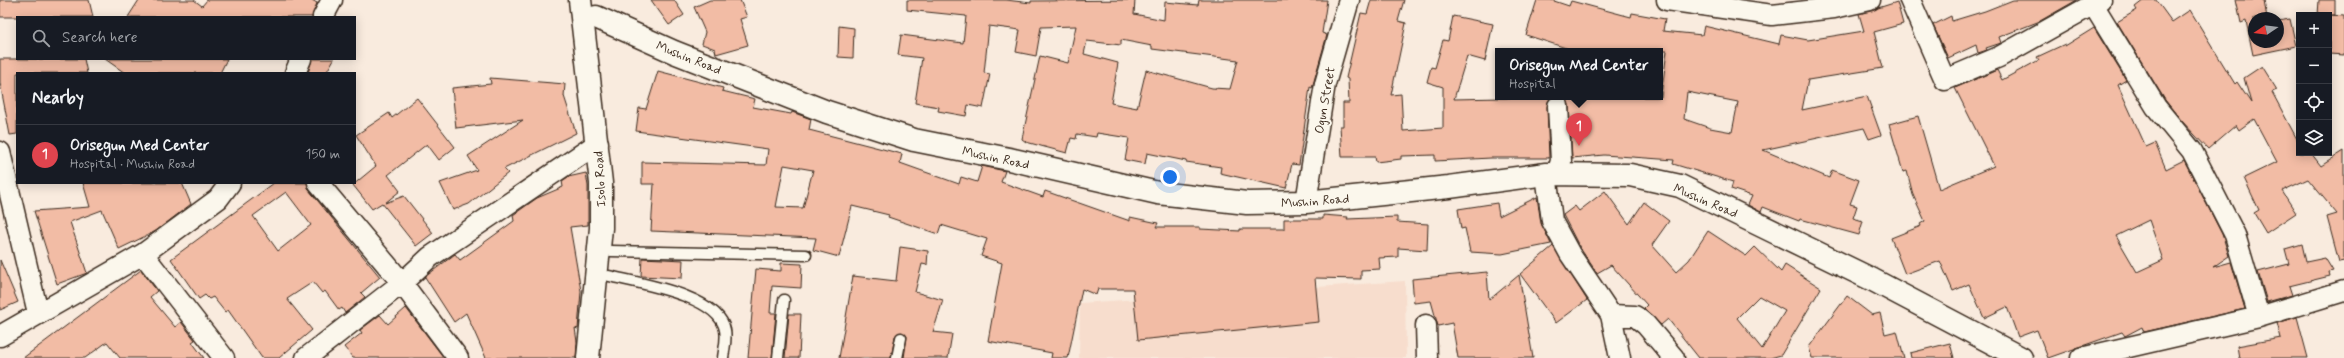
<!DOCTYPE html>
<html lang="en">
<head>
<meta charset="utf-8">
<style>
	:root { --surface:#171b24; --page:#242831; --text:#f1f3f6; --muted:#9ea1a6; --line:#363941; --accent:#db2777 }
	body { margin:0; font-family:Mynerve,sans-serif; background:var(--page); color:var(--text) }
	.controls { position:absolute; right:12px; top:12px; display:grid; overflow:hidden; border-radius:0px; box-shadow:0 2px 10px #0003 }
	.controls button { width:36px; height:36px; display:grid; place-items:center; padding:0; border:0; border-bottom:1px solid var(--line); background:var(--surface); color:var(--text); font:20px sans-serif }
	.compass { position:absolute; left:2248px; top:12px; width:36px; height:36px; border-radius:50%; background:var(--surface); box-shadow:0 2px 10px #0003; rotate:257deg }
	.you { position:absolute; left:1170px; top:177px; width:14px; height:14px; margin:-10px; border:3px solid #fff; border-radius:50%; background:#1a73e8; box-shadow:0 0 0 6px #1a73e833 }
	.badge { display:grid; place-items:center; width:26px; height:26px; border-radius:50%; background:var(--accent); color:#fff; font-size:13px; font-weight:700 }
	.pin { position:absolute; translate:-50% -33px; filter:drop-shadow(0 1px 2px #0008) }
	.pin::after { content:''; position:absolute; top:21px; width:14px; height:12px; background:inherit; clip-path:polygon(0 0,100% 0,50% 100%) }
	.popup { position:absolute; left:1495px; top:48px; width:168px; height:52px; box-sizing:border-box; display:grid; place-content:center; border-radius:0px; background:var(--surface); filter:drop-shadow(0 1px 3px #0005); font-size:13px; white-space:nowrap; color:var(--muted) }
	.popup b { font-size:15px; color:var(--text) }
	.popup::after { content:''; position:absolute; left:50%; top:100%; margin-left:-8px; border:8px solid transparent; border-top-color:var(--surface) }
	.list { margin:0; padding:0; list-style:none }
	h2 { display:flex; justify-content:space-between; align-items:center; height:52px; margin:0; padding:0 16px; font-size:17px }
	h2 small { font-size:13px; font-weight:400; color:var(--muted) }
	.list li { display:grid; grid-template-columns:26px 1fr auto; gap:12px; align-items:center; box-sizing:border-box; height:60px; padding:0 16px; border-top:1px solid var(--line) }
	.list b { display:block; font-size:15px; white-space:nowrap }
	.list p { margin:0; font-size:13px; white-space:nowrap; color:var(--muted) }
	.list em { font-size:13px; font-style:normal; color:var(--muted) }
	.icon { flex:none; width:22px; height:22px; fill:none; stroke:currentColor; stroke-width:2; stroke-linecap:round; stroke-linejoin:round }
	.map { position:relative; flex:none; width:2344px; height:358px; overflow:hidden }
	.search { position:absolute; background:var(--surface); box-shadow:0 2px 10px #0003; left:16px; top:16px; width:340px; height:44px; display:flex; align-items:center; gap:10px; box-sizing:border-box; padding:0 14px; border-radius:0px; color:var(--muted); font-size:15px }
	.panel { position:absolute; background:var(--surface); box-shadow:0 2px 10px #0003; left:16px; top:72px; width:340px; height:112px; border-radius:0px }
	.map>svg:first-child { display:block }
	.built { fill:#f7ddcd }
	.building { fill:#f2bca5; stroke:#3b2a1e; fill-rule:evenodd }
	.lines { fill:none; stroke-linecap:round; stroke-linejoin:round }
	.lane-casing { stroke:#3b2a1e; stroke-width:13 }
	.street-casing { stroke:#3b2a1e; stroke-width:23 }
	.secondary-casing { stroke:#3b2a1e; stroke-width:25 }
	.primary-casing { stroke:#3b2a1e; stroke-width:25 }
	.lane { stroke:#fbf7ec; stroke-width:10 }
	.street { stroke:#fbf7ec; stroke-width:20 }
	.secondary { stroke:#fbf7ec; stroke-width:22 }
	.primary { stroke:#fbf7ec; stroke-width:22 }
	.labels { text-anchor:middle; stroke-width:4; stroke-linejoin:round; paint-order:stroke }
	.street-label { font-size:13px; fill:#3b2a1e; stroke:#fbf7ec }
</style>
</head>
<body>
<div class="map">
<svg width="2344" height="358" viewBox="0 0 2344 358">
	<rect width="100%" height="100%" fill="#f9ebde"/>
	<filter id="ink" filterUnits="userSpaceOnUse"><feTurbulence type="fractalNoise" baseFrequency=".025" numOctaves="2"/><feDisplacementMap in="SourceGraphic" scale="8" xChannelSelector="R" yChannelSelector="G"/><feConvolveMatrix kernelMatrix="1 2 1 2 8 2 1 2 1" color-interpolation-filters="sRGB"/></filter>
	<g filter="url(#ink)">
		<path class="built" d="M1405,281L1406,358H1079L1080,303Z"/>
		<path class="building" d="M0,0H89L93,17H0Z
			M139,0H194L202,6L207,0H312L317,3L312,17H128Z
			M651,0H674L684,15L669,25Z
			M710,0H740L747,17L740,19L748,45L716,54L715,49L702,44L705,32L694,7Z
			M907,0H1006L1031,3V1L1135,0L1134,14L1164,20L1165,2L1198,5L1199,0H1327L1322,33L1327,35L1312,88L1310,87L1299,165L1292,164L1286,188L1220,173L1221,167L1186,162V161L1147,153L1145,164L1125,160L1129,138L1097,133L1096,137L1077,134L1076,139L1071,138L1067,153L1026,142L1022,139L1040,56L1068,63L1076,26L1041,27L1036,56L1016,52L1020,30L989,26L984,73L990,74L983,108L968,105L966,116L938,111L939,107L915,103L922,58L898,55L901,35L963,43L966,16L907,10ZM1121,40L1152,46V49L1238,60L1230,89L1212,88L1146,70L1137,108L1111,103L1118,63L1084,54L1087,41L1121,45Z
			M1371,0H1404L1398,21L1406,23L1391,95L1401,94L1403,131L1443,128V87L1427,82L1431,67L1435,68L1443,40L1448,41L1453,16L1493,24L1485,61L1467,56L1454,99L1551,97L1547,107L1549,158H1491L1435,161V155L1401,156V159L1376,162L1375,157H1342L1340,126H1343V103H1349L1348,79L1346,78L1361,13L1367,14Z
			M1537,0H1551L1569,6L1571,1L1631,17L1632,13L1665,19L1663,31L1702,35L1704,26L1779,44L1781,35L1808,40L1864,31L1859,14L1897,2L1903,24L1874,32L1883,68L1808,80L1802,110L1867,96L1881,135L1869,139L1864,128L1763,150L1829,178L1832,170L1859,180L1850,204L1857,206L1853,218L1863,221L1859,235L1800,219L1799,221L1763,207L1761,212L1748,205L1752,196L1731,189L1733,182L1673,164L1674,160L1604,155L1572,158L1569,105L1565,97H1661L1667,51H1568L1569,49L1526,35ZM1687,92L1738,102L1732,132L1710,128L1684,119Z
			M2013,0H2077L2040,21L1999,37L2001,43L1986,48L1987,50L1978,53L1976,45L1948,58L1933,25L1951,16L1952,21L1985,11Z
			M2144,0H2156L2172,22L2190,10L2235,84L2237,82L2251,103L2244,78L2262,66L2277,90L2272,92L2299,143V153H2311L2321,166L2344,151V261L2339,262L2327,217L2337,214L2308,179L2282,191L2296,213L2266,233L2254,213L2259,210L2244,178L2277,162L2254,119L2239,130L2236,125L2208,149L2180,119L2165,100L2117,22L2137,10L2135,7Z
			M2236,0H2264L2267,18H2254V42H2278V21L2290,19L2296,46L2253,55L2246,21L2241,23Z
			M2319,0H2335V15H2318Z
			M2329,15L2344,16V55L2329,54Z
			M839,26L854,28L853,58L838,57Z
			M2094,28L2126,80L2118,85L2146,147L2155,143L2166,169L2184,160L2222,234L2229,256L2213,267L2231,262L2245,309L2144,332L2142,327L2125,336L2122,332L2048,358L2037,330L2018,337L2007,307L1984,318L1969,284L1953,291L1940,261L1905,274L1891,238L1921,226L1920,224L1925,221L1913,195L1907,171L1903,172L1889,124L1918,116L1939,189L1994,166L1955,88L1997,70L2002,80L2039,60L2037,57L2065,44V46ZM2149,220L2163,260L2137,272L2116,236Z
			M0,59H84L87,73H17V134L10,135L0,83Z
			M105,59H227L220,73H125Z
			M312,59H334L326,73H308Z
			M658,71L723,88L722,91L755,99L753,107L791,114L792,112L811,119L809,130L902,154L900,163L959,184L961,177L977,182L982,166L1005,171L1001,182L1043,197L1045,191L1130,221V217L1158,223L1156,227H1200V229L1240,231V229H1284V219H1323V215L1348,217L1347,219L1397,217V222L1428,224L1427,250L1398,248V257L1379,258L1380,269L1361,270V279L1315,278L1319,322L1138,340L1133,289H1098L1096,295L1082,289L1068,358H1051L1052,353L988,341L1002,263L981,256L987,239L941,225L938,234L888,217L889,215L852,206L839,257L813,250L816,238L651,231L654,184H642V162L766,165L768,149L636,131L639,108L646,109ZM784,165L813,170L803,208L776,207Z
			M490,78L565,84L564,96L576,133L504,169L508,173L469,204L453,210L440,183L477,170L468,156L523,120L456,128L452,88L491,84Z
			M417,98L455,147L439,160L427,144L388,175L400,191L385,203L404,196L433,233L416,246L382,203L372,209L353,185L376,166L356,135L389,113L392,118Z
			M586,173L588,186V225L570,227L581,291L578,329L575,328L577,342L576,358H486L466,313L454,322L425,277L455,254L460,260L514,221L513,215L537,198L563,187L562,181L568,177Z
			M83,183H182L191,204L156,231L119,249L102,210L70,222L87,273L57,284L34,211L90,207Z
			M274,183H307L309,190L380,277L361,293L365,297L345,313L342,308L339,310L325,291L322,293L313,282L287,299L312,330L279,358H262L228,310L225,312L213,297L209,299L205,295L199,299L171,259ZM286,192L311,225L278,251L253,216Z
			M1605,191L1629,224L1644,202L1669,221L1652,245L1676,272L1689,260L1708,231L1746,256L1755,247L1781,272L1785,265L1821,288L1781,355L1770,358H1699L1668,319L1661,325L1644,308L1647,305L1611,265L1597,273L1580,248L1563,215L1575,206L1579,211ZM1759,296L1785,311L1762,349L1737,318Z
			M1537,197L1541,223L1551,244L1502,254L1470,252L1465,228L1461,229L1458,209L1497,203L1499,216Z
			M2302,244L2306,262L2325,258L2333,271L2329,272L2330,276L2289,286L2292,295L2267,302L2258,272L2289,264L2285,249Z
			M1553,246L1587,300L1556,323L1520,274Z
			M900,247L928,251L927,265L922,264L915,292L943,300L933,332L952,334L948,358H904L907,336L902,332L895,336L891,358H839L853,276L896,281Z
			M642,258L683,260L682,278L641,276Z
			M0,260L18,302L0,310Z
			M781,263L802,264L801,288L772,286L770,313H776L772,358H748L756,269L781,271Z
			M141,270L157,291L150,297L175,327L181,322L195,340L192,342L204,358H120L107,342L85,358H23Z
			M1487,272L1489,300L1519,275L1533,358H1458L1452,323L1438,326L1431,301L1414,303L1412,279Z
			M1847,296L1872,315L1880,313L1885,334L1897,331L1904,358H1812L1809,347Z
			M406,308L444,358H353L344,347L362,333L360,330L380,315L388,324Z
			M789,314H801L799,358H785Z
			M2297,317L2308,358H2239L2237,346L2281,338L2277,323Z
			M1950,343L1954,358H1911L1910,353Z"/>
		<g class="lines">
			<defs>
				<path id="lane" d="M611,251L806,255
					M609,276C637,283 719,295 725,330C727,339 724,349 723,358
					M778,358L784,300
					M897,358L901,338"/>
				<path id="street" d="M1667,0L1772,15L1834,8L1870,0
					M1910,0L1945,80L1999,57L2101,0
					M2094,6L2156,107L2192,151L2235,235L2259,317
					M323,17L332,0
					M295,73L301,59
					M0,152L38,313
					M1546,174L1552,221L1570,254L1611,315L1620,358
					M1557,174L1561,161L1558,106
					M318,183L402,283L458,358
					M1306,202L1325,84L1349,0
					M143,254L224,358
					M1611,315L1635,316L1646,325L1674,358
					M1426,325L1427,358
					M0,336L143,254L218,199L230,183
					M306,358L402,283L430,257L598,143
					M2081,358L2259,317L2344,291"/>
				<path id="secondary" d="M596,17L674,52L827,112L914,140L1009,159L1158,193L1247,203L1306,202L1449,187L1546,174L1630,175L1680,186L1873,280L2021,358"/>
				<path id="primary" d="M580,0L601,183V228L588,358"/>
			</defs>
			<use href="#lane" class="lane-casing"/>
			<use href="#street" class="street-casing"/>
			<use href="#secondary" class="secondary-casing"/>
			<use href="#primary" class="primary-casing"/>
			<use href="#lane" class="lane"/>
			<use href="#street" class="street"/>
			<use href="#secondary" class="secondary"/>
			<use href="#primary" class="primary"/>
		</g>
	</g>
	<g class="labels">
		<g class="street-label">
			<text transform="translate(689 57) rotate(22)" y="5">Mushin Road</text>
			<text transform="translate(1324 100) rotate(-80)" y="5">Ogun Street</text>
			<text transform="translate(996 157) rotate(12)" y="5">Mushin Road</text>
			<text transform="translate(599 179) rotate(-93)" y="5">Isolo Road</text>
			<text transform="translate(1315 200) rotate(-4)" y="5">Mushin Road</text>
			<text transform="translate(1706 200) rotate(23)" y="5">Mushin Road</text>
		</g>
	</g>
</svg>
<div class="controls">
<button>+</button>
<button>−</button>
<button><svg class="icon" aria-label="locate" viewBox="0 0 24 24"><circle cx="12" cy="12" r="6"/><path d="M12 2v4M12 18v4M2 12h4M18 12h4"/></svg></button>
<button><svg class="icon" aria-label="layers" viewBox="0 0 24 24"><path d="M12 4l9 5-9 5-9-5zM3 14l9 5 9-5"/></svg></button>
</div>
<svg class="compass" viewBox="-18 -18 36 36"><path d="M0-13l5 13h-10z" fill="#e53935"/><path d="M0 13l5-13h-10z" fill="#9ea1a6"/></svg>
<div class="you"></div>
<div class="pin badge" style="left:1579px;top:146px;background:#e0444e">1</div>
<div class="popup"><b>Orisegun Med Center</b>Hospital</div>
<div class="search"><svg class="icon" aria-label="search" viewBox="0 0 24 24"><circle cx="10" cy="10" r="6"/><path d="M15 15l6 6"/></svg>Search here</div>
<section class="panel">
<h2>Nearby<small></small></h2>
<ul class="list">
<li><span class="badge" style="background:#e0444e">1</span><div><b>Orisegun Med Center</b><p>Hospital · Mushin Road</p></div><em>150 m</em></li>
</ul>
</section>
</div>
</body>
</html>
